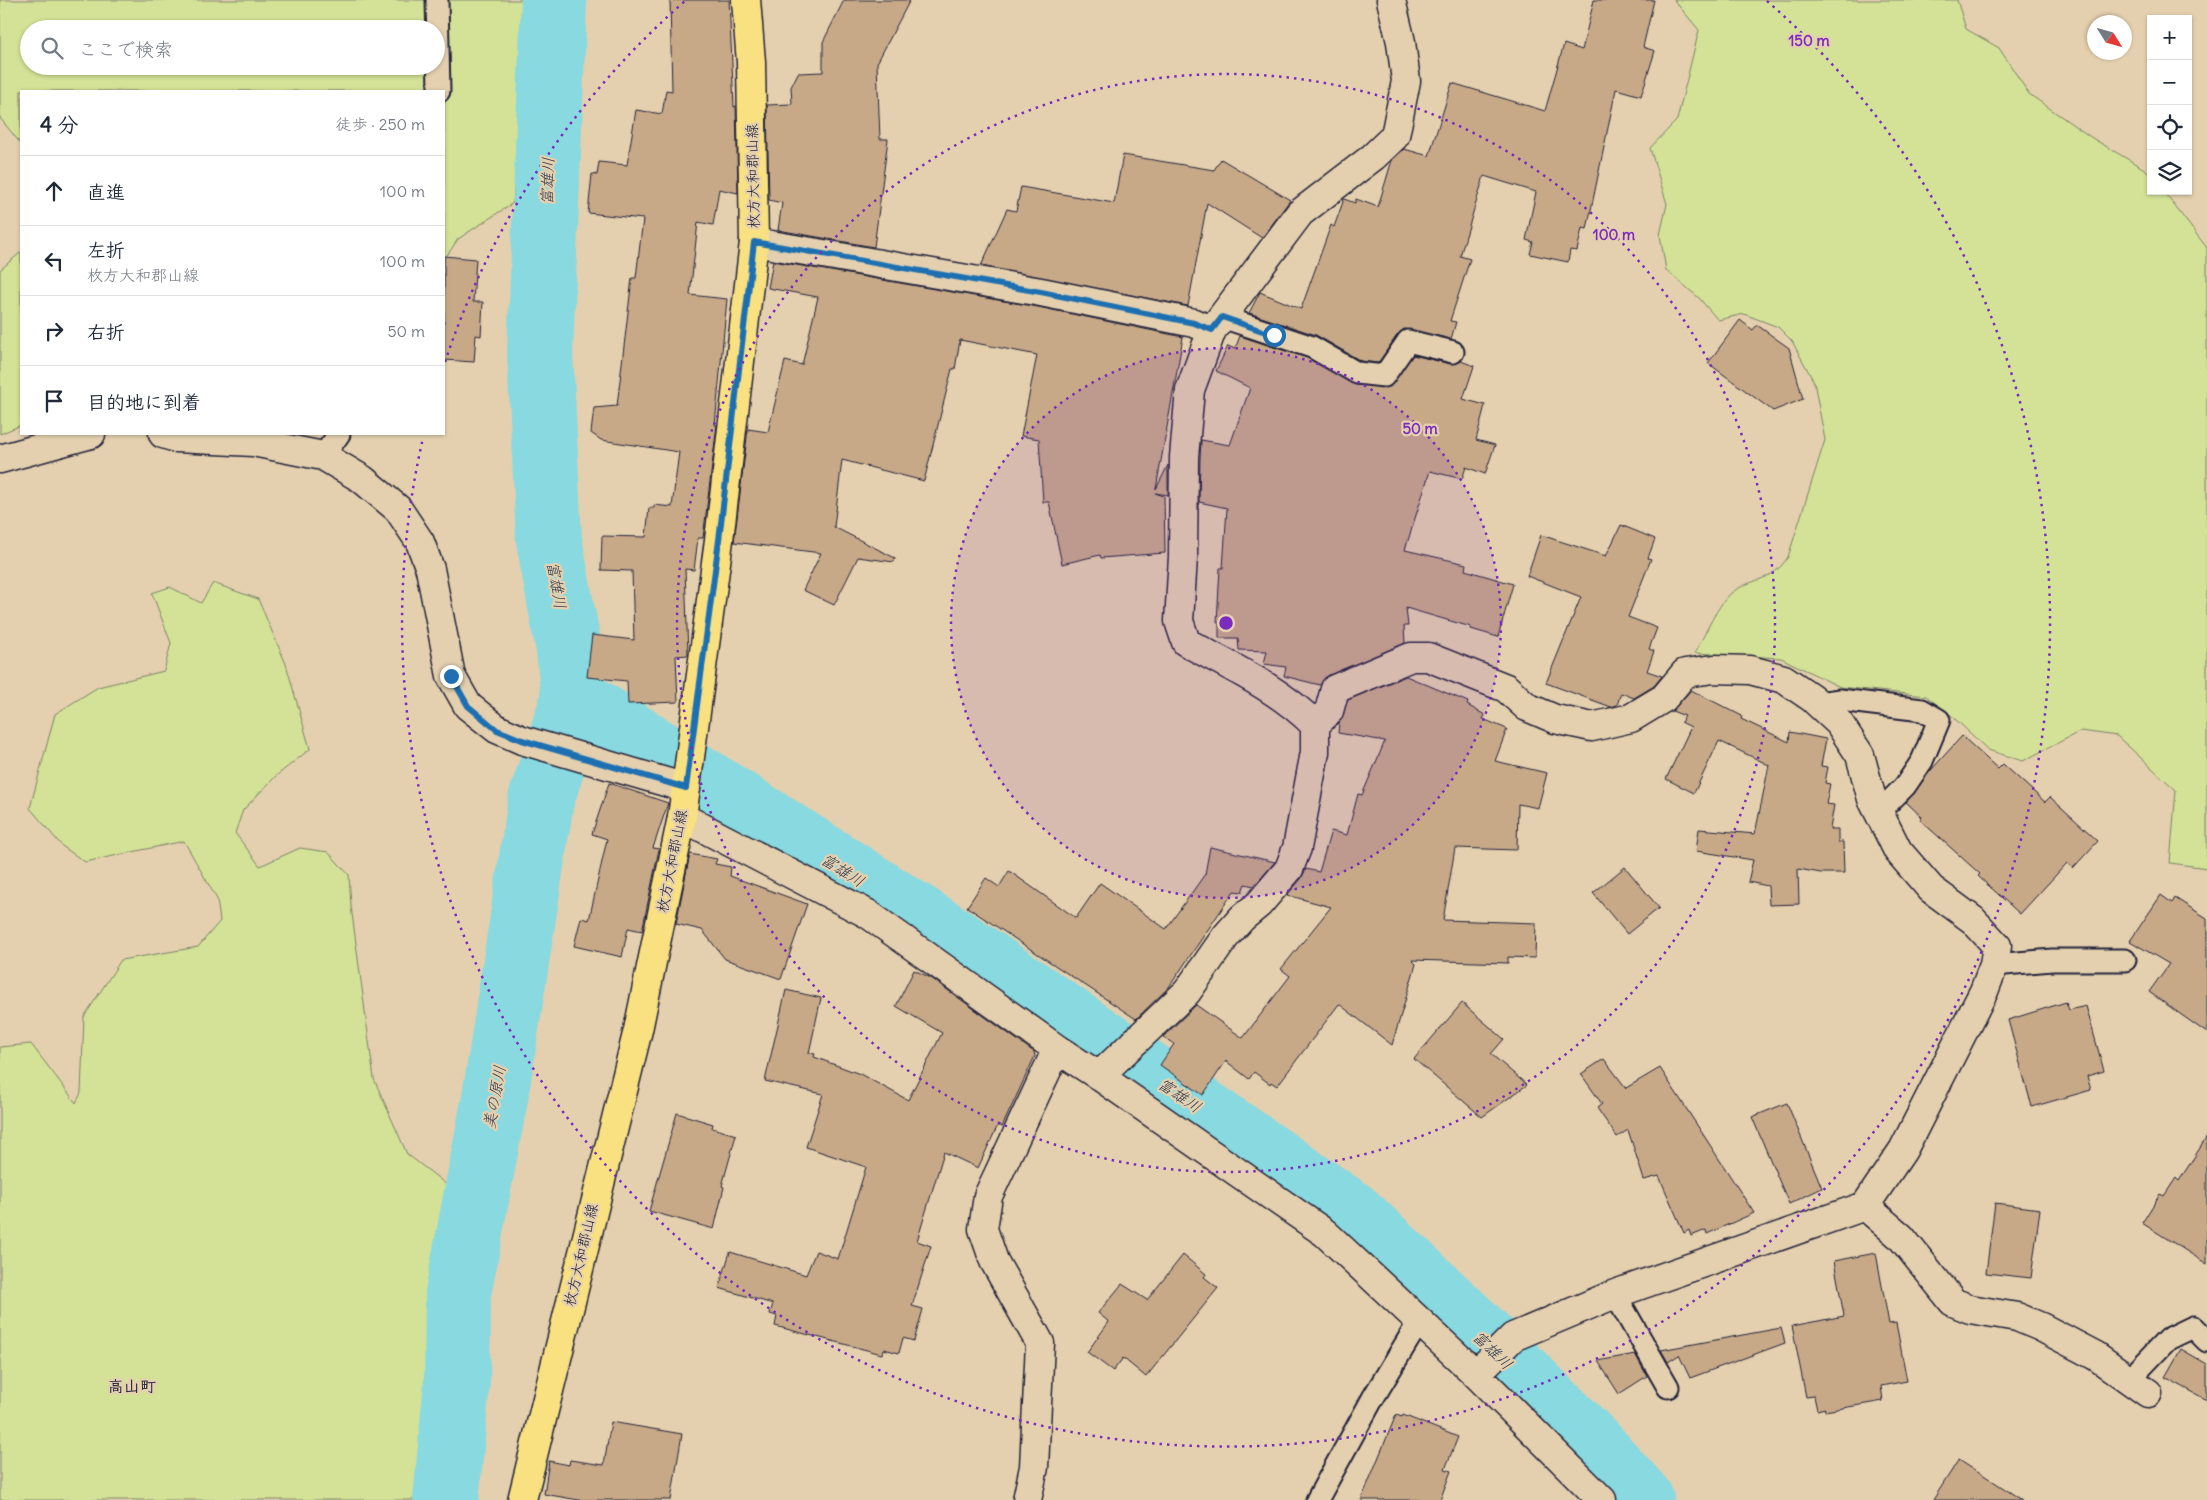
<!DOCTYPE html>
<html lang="ja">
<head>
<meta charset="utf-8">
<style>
	:root { --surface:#fff; --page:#f6f6f7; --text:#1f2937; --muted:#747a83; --line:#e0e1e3 }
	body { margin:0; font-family:Delius,"Klee One",sans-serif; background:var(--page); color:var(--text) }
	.controls { position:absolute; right:15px; top:15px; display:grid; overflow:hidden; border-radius:0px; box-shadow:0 1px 4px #0004 }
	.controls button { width:45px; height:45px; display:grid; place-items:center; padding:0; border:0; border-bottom:1px solid var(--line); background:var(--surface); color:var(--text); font:25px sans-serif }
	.compass { position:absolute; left:2087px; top:15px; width:45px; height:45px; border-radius:50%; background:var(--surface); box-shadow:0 1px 4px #0004; rotate:127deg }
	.stop { position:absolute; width:15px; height:15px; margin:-11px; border:4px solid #1f6fb2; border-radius:50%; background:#fff }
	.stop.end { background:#1f6fb2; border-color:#fff; box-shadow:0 1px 5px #0008 }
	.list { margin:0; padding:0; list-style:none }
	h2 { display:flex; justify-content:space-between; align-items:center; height:65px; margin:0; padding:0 20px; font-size:21px }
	h2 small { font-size:16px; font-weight:400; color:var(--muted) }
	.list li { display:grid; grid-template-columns:32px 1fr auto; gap:15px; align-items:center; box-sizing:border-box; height:70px; padding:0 20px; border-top:1px solid var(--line) }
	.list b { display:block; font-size:19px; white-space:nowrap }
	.list p { margin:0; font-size:16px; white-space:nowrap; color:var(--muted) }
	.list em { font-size:16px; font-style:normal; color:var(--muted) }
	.icon { flex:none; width:28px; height:28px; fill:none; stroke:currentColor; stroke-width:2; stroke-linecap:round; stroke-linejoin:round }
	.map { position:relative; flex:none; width:2207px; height:1500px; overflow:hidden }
	.search { position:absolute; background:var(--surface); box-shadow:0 1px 4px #0004; left:20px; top:20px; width:425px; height:55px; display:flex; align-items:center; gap:12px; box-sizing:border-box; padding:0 18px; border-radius:28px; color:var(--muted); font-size:19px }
	.panel { position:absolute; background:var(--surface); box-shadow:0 1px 4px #0004; left:20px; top:90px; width:425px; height:345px; border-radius:0px }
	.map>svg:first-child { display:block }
	.green { fill:#d3e296; stroke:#7a8268; fill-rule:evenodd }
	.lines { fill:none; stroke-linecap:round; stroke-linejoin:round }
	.river { stroke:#88d9e0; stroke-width:66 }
	.building { fill:#c7a988; stroke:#22223b }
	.service-casing { stroke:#22223b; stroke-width:25 }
	.minor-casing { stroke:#22223b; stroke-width:31 }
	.primary-casing { stroke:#22223b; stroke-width:31 }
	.service { stroke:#e4d0ae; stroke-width:21 }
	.minor { stroke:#e4d0ae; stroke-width:28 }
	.primary { stroke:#f9e181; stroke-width:28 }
	.route { stroke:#1f6fb2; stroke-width:6 }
	.ring { fill:none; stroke:#7b2cbf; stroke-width:2.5; stroke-dasharray:2.5 5 }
	.labels { text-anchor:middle; stroke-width:4.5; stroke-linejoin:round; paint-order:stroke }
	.street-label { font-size:15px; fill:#22223b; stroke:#e4d0ae }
	.water-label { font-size:16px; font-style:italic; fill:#313d54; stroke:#e4d0ae }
	.neighbourhood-label { font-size:16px; font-weight:bold; fill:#22223b; stroke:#e4d0ae }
	.centre { fill:#7b2cbf; stroke:#e4d0ae; stroke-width:2.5 }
	.ring-label { font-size:15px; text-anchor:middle; font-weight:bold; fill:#7b2cbf; stroke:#e4d0ae; stroke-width:4.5; stroke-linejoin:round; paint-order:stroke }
</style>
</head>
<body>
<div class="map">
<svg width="2207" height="1500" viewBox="0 0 2207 1500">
	<rect width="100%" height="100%" fill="#e4d0ae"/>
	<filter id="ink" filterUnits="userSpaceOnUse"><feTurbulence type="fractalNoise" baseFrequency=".02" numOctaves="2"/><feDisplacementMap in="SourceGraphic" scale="10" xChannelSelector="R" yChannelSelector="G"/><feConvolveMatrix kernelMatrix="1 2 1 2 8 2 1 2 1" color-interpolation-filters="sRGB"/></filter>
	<g filter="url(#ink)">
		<path class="green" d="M0,0H523V72L513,203L458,239L444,260V91H21V144L0,118ZM29,29H436V66H29Z
			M1674,0H1957L1966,29L1999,48L2029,94L2092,138L2146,170L2151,176V191H2163L2207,248V868L2170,863L2176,790L2117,736L2081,731L2023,761L1988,750L1952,716L1926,696L1840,687L1781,658L1695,653C1705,635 1718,602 1734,591C1757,576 1771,583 1788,557L1825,440L1814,382L1792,341L1778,327L1744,314L1718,320L1699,298L1666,270L1660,235L1667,204L1650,148L1677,120L1699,30Z
			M21,252V425L0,434V270Z
			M213,583L258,599L286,664L310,749L276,776L243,810L235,833L260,866L300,848L328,852L349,875L351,906L374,1079L407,1154L459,1194L448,1272L440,1474L436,1500H0V1047L31,1044L76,1103L81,1093L84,1017L121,960L198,947L220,921L217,899L184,841L85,862L62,846L30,808L55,714L98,687L164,671L171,643L152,593L170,587L201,603Z"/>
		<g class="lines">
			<path class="river" d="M574,699L943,933L1352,1214L1473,1328L1593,1446L1641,1500
				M446,1500L457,1382L458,1294L495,1098L541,800L574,699L569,650L549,540L540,353L554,0"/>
		</g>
		<path class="building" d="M670,0H729L734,107L736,106L738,193L719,189L713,225L698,222L690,295L727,299L715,425H717L703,538H698L694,570L685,569L688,655L676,656L678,702L628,704L627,681L587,677L592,635L634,640L632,571L601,570L602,536L646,537L649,508H654V505L672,507L679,452L601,440L591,433L594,408L617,406L632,278H636L643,219L588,213L592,174L597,175L599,162L627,165L636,110L662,114L666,90L672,91Z
			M844,0H910L877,63L880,139H888L874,247L778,230L782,203L769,200L767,105L792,104L791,87L798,73L823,72V42Z
			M1594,0H1654L1643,47L1655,51L1641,96L1616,89L1587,229L1582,228L1577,251L1570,250L1568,262L1530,254L1533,242L1526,240L1536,192L1484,176L1460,256L1470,259L1450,321L1456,322L1451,339L1404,329L1398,334L1378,363L1361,361L1316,335L1249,313L1260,292L1301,309L1331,225L1334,227L1344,199L1355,203L1356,199L1378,207L1392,160L1404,149L1429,156L1452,83L1545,111L1564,44L1582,50Z
			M1123,155L1214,170L1221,159L1290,200L1262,238L1207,203L1188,306L981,266L1007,209L1016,211L1021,187L1114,203Z
			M444,256L476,259L473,302H483L481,336L476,335L474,362L444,360Z
			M773,261L1038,307L1183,337L1156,489L1168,465V495L1155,493L1164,496L1165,553L1101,558L1100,555L1062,564L1049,502H1043L1039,439L1021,436L1037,355L960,340L955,369H952L924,481L842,460L834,527L895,558L894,562L858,557L834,605L803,590L821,553L734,542L748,429L768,432L785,361L802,365L818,297L768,288Z
			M1740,320L1753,330L1757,325L1789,348L1803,399L1773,411L1708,363Z
			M1240,336L1307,358L1356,385L1390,387L1413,355L1450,364L1461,361L1474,366L1463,399L1485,405L1476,440L1495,445L1485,474L1466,467L1462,479L1430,471L1405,550L1466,564L1465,570L1513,584L1498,637L1471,629V627L1406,608L1408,626H1404L1405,643L1329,675L1320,685L1284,676L1286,667L1264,664L1267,651L1239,650L1238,638H1219V622H1217L1220,568H1223L1227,508L1199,502L1200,458L1201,440L1230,445L1250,388L1216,371L1228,346L1235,349Z
			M1621,525L1655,539L1648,558L1651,559L1628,617L1657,628L1649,649L1654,651L1647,671L1662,676L1654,686L1634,698L1621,693L1617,705L1611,707L1546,683L1581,597L1527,576L1541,535L1606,556Z
			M1406,676L1468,702L1467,705L1485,715L1483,719L1507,729L1495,761L1547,773L1538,808L1518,804L1517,850L1455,848L1443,920L1536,923L1535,958L1508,957V963L1412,960L1416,964L1392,1045L1339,1004L1277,1086L1271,1082L1270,1084L1254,1072L1249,1079L1226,1061L1203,1095L1160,1065L1174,1044L1163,1037L1196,1005L1243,1038L1290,976L1281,969L1331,907L1287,895L1301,879L1306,869L1319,872L1331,831L1347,835L1358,794L1362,795L1385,741L1338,733L1339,723L1348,700Z
			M1691,690L1742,716L1741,719L1789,742L1790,732L1826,739L1821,766L1828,767L1825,783L1830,784L1826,804L1834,805L1830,829H1838V842H1843L1844,873H1821L1798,869L1799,904L1769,905L1768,886L1748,882L1753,860L1696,851L1699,829L1755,834L1769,765L1719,741L1694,793L1666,779L1691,727L1681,722L1685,716L1672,711Z
			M1962,736L1998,769L2003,764L2045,802L2050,797L2098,841L2073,868L2067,863L2020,914L1978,876L1980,874L1920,820L1922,817L1906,802L1932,769Z
			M609,783L668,803L653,848L659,849L642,931L628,928L622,957L574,946L581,918L589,920L607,839L592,834Z
			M1210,847L1275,862L1254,886L1245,884L1242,892L1234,891L1169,987L1136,1019L967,907L986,878L999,887L1009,871L1076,918L1100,883L1166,929L1205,874Z
			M690,854L717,859L715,864L731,867L730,876L807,904L781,979L725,959L702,930L676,924Z
			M1625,867L1659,908L1627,934L1593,893Z
			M2161,895L2172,903L2175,898L2207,918V1033L2149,992L2169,964L2130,941Z
			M914,970L931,978L1034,1052L1035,1056L1002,1127L998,1125L978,1168L944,1152L917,1241L931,1246L912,1306L923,1309L914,1341L903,1338L899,1353L884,1349L882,1354L775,1326L777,1316L770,1314L773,1304L719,1288L730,1252L806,1275L816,1251L838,1259L866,1167L806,1147L823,1094L765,1081L786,990L821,998L809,1053L815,1054L814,1057L860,1074L908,1100L942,1033L896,1006Z
			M2066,1002L2069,1010L2086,1006L2104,1071L2087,1076L2091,1090L2032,1107L2008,1020Z
			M1462,1003L1504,1039L1491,1054L1527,1085L1482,1117L1414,1059Z
			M1604,1059L1626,1088L1660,1068L1754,1213L1707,1234L1706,1230L1691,1236L1689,1230L1684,1233L1659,1176L1644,1180L1628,1130L1617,1137L1597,1108L1602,1104L1581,1074Z
			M1787,1103L1822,1188L1789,1204L1752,1117Z
			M677,1113L713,1124L712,1128L736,1135L722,1186L724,1187L714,1229L649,1211Z
			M2207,1137V1264L2142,1223L2160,1194L2164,1196L2176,1178L2179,1181Z
			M1995,1203L2040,1209L2031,1278L1986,1273Z
			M1876,1253L1889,1324L1896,1323L1907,1381L1881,1386L1883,1401L1825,1411V1408L1817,1410L1814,1396L1806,1397L1792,1326L1844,1316L1834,1261Z
			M1183,1255L1206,1274L1204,1277L1218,1288L1146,1377L1123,1358L1113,1371L1087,1352L1109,1322L1098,1313L1122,1284L1147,1300Z
			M1781,1328L1785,1343L1690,1378L1679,1355L1668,1362L1661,1350Z
			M2181,1349L2207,1364V1400L2165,1377Z
			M1635,1354L1647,1376L1619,1394L1598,1361Z
			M1396,1415L1402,1417L1403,1415L1458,1437L1445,1469L1451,1471L1440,1500H1361Z
			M611,1422L682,1434L671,1500H579L544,1494L549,1461L569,1465L570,1460L604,1465Z
			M1959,1459L2022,1500H1933Z"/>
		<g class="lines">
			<defs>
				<path id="service" d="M437,0L439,91
					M1222,317L1312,347L1357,373L1384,376L1408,341L1453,352
					M323,456L339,434
					M1818,703L1840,700L1922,710L1939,720L1922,761L1905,786L1879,812
					M1994,965L2052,960H2125
					M1615,1294L1668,1387
					M2129,1380L2168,1339L2193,1327L2207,1341
					M1317,1500L1373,1398L1420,1320"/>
				<path id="minor" d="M754,242L1041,292L1194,323L1212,330
					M163,434L176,438L253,442L323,456L362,479L398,509L420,542L430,569L451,676L468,706L497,729L522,740L686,788
					M0,459L91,434
					M1315,725L1329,711L1335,689L1411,657H1428L1506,688L1527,707L1555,719L1592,727L1631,718L1664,698L1685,673L1714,669L1750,670L1784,679L1812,698L1839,723L1860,755L1872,799L1898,851L1931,889L1973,920L1997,946L1994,965L1984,991L1903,1150L1865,1206L1615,1294L1513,1337L1476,1374
					M682,817L868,914L1057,1049L1099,1076L1325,1233L1476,1374L1602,1500
					M1099,1076L1187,992L1226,936L1242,918L1259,904L1289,869L1297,848L1315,752V725C1278,688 1231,667 1186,642L1179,621L1183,557L1184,457L1190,390L1212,330L1300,213L1373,157L1395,136L1406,81L1401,42L1391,0
					M1865,1206L1901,1237L1953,1302L1970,1309L2017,1317L2041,1327L2096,1356L2148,1393
					M1027,1500L1034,1467L1040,1343L994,1261L983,1229L988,1196L1057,1049"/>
				<path id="primary" d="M522,1500L638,1030L682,817L719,540L754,242L751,62L746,0"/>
			</defs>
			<use href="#service" class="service-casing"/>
			<use href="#minor" class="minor-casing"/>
			<use href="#primary" class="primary-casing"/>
			<use href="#service" class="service"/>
			<use href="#minor" class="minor"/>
			<use href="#primary" class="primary"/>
		</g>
	</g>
	<g class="lines" filter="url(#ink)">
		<path class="route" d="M451,676L468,706L497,730L522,740L686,788L719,540L754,242L1041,292L1194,323L1212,330L1222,317L1274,335"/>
	</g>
	<circle cx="1226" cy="623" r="275" fill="#7b2cbf" fill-opacity=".12"/>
	<g class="ring">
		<circle cx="1226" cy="623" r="275"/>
		<circle cx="1226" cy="623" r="549"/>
		<path d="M445 362A824 824 0 0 1 685 1M1767 1A824 824 0 1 1 423 438"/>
	</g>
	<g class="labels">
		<g class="street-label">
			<text transform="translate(753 176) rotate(-91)" y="5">枚方大和郡山線</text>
			<text transform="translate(672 861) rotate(-79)" y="5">枚方大和郡山線</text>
			<text transform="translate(581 1255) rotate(-77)" y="5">枚方大和郡山線</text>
		</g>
		<g class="water-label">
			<text transform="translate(547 181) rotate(-88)" y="6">富雄川</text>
			<text transform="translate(557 585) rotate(80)" y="6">富雄川</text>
			<text transform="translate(843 870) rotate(32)" y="6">富雄川</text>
			<text transform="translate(1180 1095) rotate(34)" y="6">富雄川</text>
			<text transform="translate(494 1097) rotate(-80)" y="6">美の原川</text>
			<text transform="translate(1493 1350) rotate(44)" y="6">富雄川</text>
		</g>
		<g class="neighbourhood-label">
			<text x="132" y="1392">高山町</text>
		</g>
	</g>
	<circle cx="1226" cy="623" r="8" class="centre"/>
	<g class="ring-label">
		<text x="1809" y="46">150 m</text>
		<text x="1614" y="240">100 m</text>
		<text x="1420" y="434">50 m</text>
	</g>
</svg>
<div class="controls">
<button>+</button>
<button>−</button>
<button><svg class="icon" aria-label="locate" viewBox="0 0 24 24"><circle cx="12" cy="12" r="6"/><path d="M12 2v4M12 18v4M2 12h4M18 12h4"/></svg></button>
<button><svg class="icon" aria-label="layers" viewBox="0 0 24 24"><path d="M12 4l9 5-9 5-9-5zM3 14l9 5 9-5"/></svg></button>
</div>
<svg class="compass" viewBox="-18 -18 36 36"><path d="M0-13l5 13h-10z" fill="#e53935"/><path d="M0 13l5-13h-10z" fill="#747a83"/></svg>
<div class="stop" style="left:1274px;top:335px"></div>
<div class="stop end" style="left:451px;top:676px"></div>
<div class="search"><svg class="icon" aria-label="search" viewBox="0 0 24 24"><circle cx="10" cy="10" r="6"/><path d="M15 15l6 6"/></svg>ここで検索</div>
<section class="panel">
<h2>4 分<small>徒歩 · 250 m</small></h2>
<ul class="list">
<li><svg class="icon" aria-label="ahead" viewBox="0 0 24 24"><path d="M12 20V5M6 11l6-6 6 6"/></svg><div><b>直進</b></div><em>100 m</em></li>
<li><svg class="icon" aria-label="left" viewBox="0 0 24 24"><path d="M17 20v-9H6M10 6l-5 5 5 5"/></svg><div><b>左折</b><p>枚方大和郡山線</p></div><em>100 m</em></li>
<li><svg class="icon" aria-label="right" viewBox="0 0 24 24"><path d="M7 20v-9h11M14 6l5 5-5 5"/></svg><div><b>右折</b></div><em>50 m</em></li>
<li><svg class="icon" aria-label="arrive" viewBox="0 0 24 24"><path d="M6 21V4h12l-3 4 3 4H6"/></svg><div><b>目的地に到着</b></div></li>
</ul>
</section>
</div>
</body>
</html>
